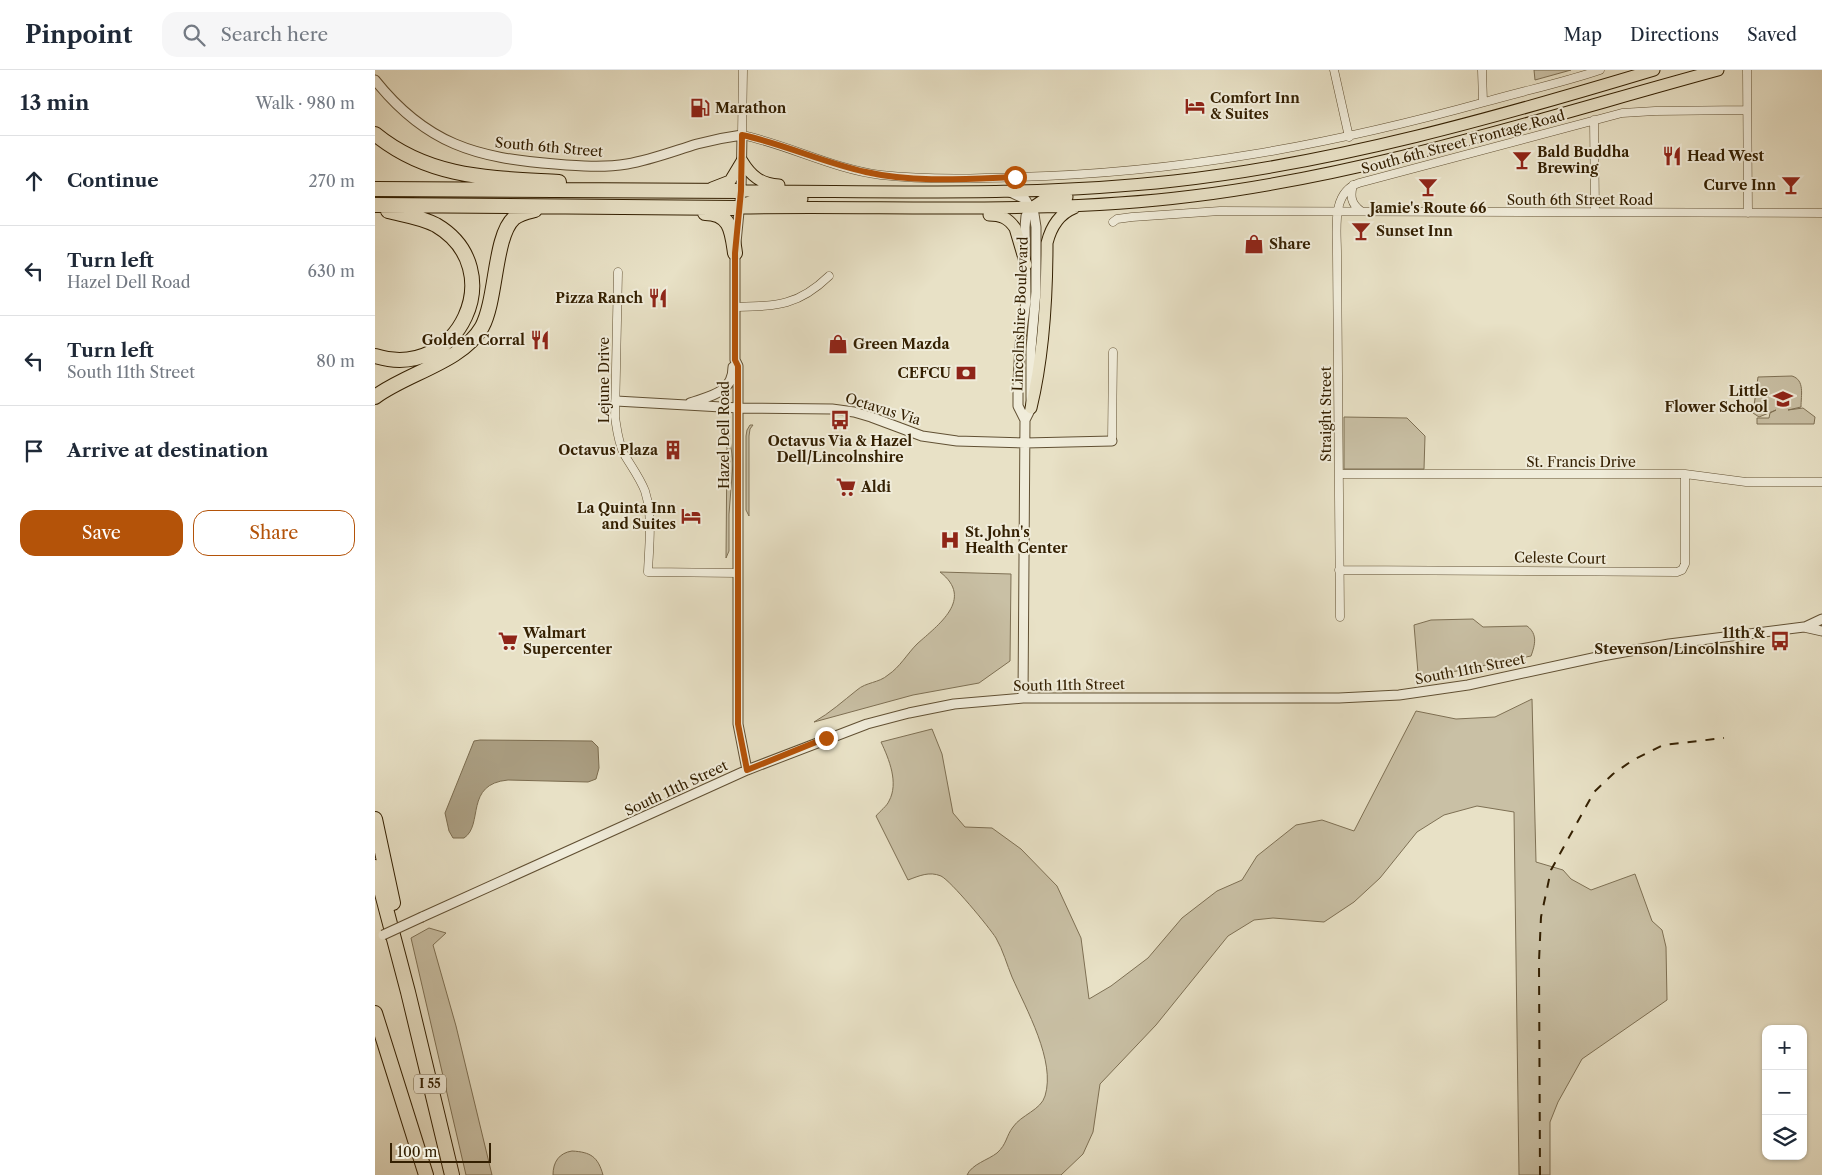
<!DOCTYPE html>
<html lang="en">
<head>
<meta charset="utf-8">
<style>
	:root { --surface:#fff; --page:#f6f6f7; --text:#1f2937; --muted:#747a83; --line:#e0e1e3; --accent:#b45309 }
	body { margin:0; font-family:"Libre Caslon Text",serif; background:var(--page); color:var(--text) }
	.controls { position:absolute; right:15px; bottom:15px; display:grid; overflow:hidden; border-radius:10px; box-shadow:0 1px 4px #0004 }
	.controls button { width:45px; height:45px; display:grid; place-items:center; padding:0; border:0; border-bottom:1px solid var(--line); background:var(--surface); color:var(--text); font:25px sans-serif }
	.scale { position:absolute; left:15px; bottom:12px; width:101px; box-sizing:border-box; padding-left:5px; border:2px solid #342002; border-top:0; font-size:14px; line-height:18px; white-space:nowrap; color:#342002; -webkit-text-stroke:4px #f0ecda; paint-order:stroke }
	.stop { position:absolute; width:15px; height:15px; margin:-11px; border:4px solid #b45309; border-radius:50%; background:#fff }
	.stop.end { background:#b45309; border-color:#fff; box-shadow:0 1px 5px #0008 }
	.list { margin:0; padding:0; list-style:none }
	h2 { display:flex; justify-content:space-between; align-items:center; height:65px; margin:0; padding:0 20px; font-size:21px }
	h2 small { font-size:16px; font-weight:400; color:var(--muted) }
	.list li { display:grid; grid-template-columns:32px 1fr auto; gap:15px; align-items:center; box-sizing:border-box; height:90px; padding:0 20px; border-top:1px solid var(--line) }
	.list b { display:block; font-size:19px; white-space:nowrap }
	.list p { margin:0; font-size:16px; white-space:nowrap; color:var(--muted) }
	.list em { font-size:16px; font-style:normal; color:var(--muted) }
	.actions { display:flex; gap:10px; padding:15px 20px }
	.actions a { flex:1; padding:11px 0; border:1px solid var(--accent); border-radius:15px; text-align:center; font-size:18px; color:var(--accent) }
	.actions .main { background:var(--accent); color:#fff }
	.icon { flex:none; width:28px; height:28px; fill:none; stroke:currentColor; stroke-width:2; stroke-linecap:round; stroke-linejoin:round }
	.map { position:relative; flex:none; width:1447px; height:1105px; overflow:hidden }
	header { display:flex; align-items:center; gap:30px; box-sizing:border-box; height:70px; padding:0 25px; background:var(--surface); border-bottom:1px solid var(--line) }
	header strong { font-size:24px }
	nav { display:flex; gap:28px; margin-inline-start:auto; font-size:18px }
	.search { width:350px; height:45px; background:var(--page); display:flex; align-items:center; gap:12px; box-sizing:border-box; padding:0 18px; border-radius:15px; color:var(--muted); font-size:19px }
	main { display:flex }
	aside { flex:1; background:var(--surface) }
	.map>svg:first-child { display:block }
	.green { fill:#c9c0a5; stroke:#7e7054 }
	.water { fill:#ab9f83; stroke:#7b6c4f }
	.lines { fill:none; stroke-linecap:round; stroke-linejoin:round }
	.minor-casing { stroke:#615033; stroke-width:9 }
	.tertiary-casing { stroke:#615033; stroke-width:11 }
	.primary-casing { stroke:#342002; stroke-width:13 }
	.motorway-casing { stroke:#342002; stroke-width:16 }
	.minor { stroke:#f0ecda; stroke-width:8 }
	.tertiary { stroke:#f0ecda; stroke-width:9 }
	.primary { stroke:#e8e1c6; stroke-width:11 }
	.motorway { stroke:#e8e1c6; stroke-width:14 }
	.rail { stroke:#342002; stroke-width:2; stroke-dasharray:9 9; stroke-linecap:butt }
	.tertiary-bridge-casing { stroke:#615033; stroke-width:11; stroke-linecap:butt }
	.tertiary-bridge { stroke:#f0ecda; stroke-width:9 }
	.route { stroke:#b45309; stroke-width:6 }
	.labels { text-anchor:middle; stroke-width:4; stroke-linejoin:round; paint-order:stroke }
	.shield { fill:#f0ecda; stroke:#6c5d43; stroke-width:1 }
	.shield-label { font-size:12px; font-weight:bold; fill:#342002 }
	.poi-label { font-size:14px; font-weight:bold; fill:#342002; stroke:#f0ecda; text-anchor:start }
	.street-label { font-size:14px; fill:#342002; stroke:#f0ecda }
</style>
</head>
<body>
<header>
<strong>Pinpoint</strong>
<div class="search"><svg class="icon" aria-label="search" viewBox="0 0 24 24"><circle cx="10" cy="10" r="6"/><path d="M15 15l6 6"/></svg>Search here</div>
<nav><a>Map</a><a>Directions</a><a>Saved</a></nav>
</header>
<main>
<aside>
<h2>13 min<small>Walk · 980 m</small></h2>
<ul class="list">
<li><svg class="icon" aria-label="ahead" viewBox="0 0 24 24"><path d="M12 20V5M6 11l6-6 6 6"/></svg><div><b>Continue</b></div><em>270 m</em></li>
<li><svg class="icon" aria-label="left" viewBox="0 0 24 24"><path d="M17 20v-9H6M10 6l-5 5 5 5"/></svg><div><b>Turn left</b><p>Hazel Dell Road</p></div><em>630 m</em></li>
<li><svg class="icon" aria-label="left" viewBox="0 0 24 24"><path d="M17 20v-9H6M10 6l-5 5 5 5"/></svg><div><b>Turn left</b><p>South 11th Street</p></div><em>80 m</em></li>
<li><svg class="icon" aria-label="arrive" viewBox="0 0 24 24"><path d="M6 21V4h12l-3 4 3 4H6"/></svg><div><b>Arrive at destination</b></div></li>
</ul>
<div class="actions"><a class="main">Save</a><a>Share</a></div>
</aside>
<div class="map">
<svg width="1447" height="1105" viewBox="0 0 1447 1105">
	<rect width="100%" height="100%" fill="#e8e1c6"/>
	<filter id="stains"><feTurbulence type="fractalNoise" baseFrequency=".004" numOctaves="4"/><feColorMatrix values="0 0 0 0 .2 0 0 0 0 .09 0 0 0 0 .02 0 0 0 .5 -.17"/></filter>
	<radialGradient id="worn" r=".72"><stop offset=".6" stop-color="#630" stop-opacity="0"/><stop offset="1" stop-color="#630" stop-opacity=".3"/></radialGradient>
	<path class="green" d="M1159,0H1196L1160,10Z
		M1417,306C1430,310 1426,325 1426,337L1413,340L1428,338L1440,347L1439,354H1382V348H1394L1395,343L1401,340L1384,347L1378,343L1383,307Z
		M969,347L1032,348L1050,366L1049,399H969Z
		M375,355H378L375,359L374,366V446L371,440V366L372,360Z
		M347,356H350L355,369L358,393L354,444V481L351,488L352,372L351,364Z
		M565,502L636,504L635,591L604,613L538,625L439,652C455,643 468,631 482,620C491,612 504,613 513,605C525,597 532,584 542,574C563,555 600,529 565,502Z
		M1098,549L1108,557L1152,556C1163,564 1160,575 1156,586L1062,605L1050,607L1043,603L1039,555L1056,550Z
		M1157,629L1161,792L1188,800L1196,809L1216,820L1260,804L1277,851L1287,860L1291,877L1292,930L1207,989L1183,1032L1175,1052V1105H1144L1139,742L1102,736L1069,745L1042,762L1005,808L979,832L949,852L898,848L879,850L853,866L781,955L725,1014L718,1062L708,1084L686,1105H592C597,1094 613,1090 622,1083C632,1074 631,1066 638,1057C646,1045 666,1040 670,1026C681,991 651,939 637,907C632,895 628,880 621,868C614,857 576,811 566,806C554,801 544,806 533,810L501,746C505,741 512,736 514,731C524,713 514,689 506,672L557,659L567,684L578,743L590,757L617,758L646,779L682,816L706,868L714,929L736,916L773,888L807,848L842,821L867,810L882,786L921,755L947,750L979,761L1041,641L1081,649L1120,647Z
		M54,858L71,863L58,875L81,956L117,1105H91L36,868Z
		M197,1081C216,1082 223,1087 228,1105H178C178,1092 184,1083 197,1081Z"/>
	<path class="water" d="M105,670L217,671L223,677L224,698L221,709L213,712L133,710C89,714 109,755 89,768H78L74,761L70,743L99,671Z"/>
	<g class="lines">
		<defs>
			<path id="minor" d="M368,0L367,65C414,75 458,99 506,105C551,110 597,109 642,107C804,103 955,75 1110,32C1148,21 1187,13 1225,0
				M959,0L974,67
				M1107,0L1108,32
				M1372,0L1373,143
				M1219,50L1220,142
				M978,115C975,126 976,134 986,141
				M738,152L742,149L757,147L845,141L1447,143
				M243,202L240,347C242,360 243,372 249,384C256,396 265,408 270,421C278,446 274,476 273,502L363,503
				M360,237C402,236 423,236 454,206
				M737,371L738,282
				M964,404H1310L1371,412H1447
				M964,500L1302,502L1307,500L1310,494V404
				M965,547L962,183C962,159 956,122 984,113L1247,43L1280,41L1372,40"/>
			<path id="tertiary" d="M0,10C51,74 101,88 180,94C204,96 228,98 252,94C276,90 299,81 322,74C337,70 352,67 367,65L366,121L360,183V290L363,296V654L372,700
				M635,122L650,129L659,144L661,157V222L656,279V338L650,350L648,628
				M241,331L364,338L457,339L479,342L496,347L547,366L582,371L650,373L737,371
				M315,333C335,326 358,323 358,297
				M650,350L643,336V312L645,275L651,231L650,157L651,146L657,138
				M1430,557L1447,549
				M47,847L372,700L492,654L534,643L579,634L648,628H964L1024,625L1093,615L1227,586L1294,574L1429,557L1447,561"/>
			<path id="primary" d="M367,91C376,106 386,114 404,115
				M337,118L355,111L367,91
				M366,121C510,121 655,127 799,111C961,93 1123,47 1279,0
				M371,133L383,130L427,129
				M658,137L667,131L692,127
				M363,138C515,135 667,145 818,126C997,104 1170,47 1343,0
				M614,145C626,145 633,148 640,158L651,195
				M656,338C669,284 672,228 672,173C676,157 684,144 699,138"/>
			<path id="motorway" d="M0,64C55,109 117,108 184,112
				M0,119L366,121
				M0,135L363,138
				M330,143C356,143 357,162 360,183
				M0,286C84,312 136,199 61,155C46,147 29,145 13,141
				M0,327C32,303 87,292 107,257C122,229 119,166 139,148C146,143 152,142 160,140
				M0,749L18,833
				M0,797L33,922L77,1105
				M0,943L51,1105"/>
		</defs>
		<use href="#minor" class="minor-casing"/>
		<use href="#tertiary" class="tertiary-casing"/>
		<use href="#primary" class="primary-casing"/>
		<use href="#motorway" class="motorway-casing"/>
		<use href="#minor" class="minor"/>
		<use href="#tertiary" class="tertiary"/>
		<use href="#primary" class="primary"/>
		<use href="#motorway" class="motorway"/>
		<path class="rail" d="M1165,1105L1164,891L1166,847L1176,800L1219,722L1238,704L1258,690L1288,675L1349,668"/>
		<defs>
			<path id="tertiary-bridge" d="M8,865L47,847"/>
		</defs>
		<use href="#tertiary-bridge" class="tertiary-bridge-casing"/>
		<use href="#tertiary-bridge" class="tertiary-bridge"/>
	</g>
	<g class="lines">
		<path class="route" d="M451,668L372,700L363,654V296L360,290V183L366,121L367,65C409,74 449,93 491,102C539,113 591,109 640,107"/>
	</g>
	<defs>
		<symbol id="hotel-bare" viewBox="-9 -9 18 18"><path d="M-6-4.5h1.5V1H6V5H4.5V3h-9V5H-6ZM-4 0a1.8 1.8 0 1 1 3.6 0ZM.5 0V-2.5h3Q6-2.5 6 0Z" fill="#8f2418" stroke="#f0ecda" stroke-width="2.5" paint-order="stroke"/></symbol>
		<symbol id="fuel-bare" viewBox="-9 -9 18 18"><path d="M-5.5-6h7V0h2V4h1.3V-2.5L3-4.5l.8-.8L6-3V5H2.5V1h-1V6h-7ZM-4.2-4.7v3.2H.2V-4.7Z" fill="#8f2418" stroke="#f0ecda" stroke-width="2.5" paint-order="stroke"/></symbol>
		<symbol id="restaurant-bare" viewBox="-9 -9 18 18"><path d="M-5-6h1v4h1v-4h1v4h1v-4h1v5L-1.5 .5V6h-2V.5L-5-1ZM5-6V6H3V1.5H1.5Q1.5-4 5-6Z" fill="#8f2418" stroke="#f0ecda" stroke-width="2.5" paint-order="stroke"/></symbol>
		<symbol id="bar-bare" viewBox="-9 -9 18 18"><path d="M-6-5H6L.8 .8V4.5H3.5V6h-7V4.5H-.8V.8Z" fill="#8f2418" stroke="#f0ecda" stroke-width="2.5" paint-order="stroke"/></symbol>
		<symbol id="shop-bare" viewBox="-9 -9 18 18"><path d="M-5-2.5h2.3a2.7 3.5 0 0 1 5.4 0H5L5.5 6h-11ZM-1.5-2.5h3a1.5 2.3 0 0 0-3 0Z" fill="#8f2418" stroke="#f0ecda" stroke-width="2.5" paint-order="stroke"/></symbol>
		<symbol id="bank-bare" viewBox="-9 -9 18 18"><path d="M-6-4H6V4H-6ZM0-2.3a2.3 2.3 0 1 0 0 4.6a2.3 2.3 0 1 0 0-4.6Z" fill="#8f2418" stroke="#f0ecda" stroke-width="2.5" paint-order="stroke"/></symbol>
		<symbol id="school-bare" viewBox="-9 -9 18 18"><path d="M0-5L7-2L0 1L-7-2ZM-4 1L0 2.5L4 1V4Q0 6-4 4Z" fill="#8f2418" stroke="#f0ecda" stroke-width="2.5" paint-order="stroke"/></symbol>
		<symbol id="bus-bare" viewBox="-9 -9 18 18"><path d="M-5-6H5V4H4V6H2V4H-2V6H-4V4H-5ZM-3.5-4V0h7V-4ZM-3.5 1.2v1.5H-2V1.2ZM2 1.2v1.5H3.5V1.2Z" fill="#8f2418" stroke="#f0ecda" stroke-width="2.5" paint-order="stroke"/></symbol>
		<symbol id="building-bare" viewBox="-9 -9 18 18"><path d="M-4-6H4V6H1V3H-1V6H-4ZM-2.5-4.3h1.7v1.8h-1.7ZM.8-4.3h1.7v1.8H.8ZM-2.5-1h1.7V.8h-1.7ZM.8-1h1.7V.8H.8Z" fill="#8f2418" stroke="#f0ecda" stroke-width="2.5" paint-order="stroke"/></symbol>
		<symbol id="supermarket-bare" viewBox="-9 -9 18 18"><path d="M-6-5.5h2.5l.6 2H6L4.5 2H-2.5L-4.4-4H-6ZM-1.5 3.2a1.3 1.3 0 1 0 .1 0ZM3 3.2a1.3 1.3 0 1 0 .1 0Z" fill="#8f2418" stroke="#f0ecda" stroke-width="2.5" paint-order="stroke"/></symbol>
		<symbol id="hospital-bare" viewBox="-9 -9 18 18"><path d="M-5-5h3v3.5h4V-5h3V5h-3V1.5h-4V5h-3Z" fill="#8f2418" stroke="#f0ecda" stroke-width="2.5" paint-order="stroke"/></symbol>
	</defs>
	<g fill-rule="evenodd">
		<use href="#hotel-bare" x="806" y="22" width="28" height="28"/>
		<use href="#fuel-bare" x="311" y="24" width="28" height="28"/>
		<use href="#restaurant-bare" x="1283" y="72" width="28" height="28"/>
		<use href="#bar-bare" x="1133" y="76" width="28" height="28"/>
		<use href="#bar-bare" x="1402" y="101" width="28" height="28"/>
		<use href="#bar-bare" x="1039" y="103" width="28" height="28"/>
		<use href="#bar-bare" x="972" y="147" width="28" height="28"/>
		<use href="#shop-bare" x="865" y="160" width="28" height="28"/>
		<use href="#restaurant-bare" x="269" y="214" width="28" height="28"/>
		<use href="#restaurant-bare" x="151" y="256" width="28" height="28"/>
		<use href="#shop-bare" x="449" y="260" width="28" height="28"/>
		<use href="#bank-bare" x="577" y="289" width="28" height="28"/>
		<use href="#school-bare" x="1394" y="315" width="28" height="28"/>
		<use href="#bus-bare" x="451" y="336" width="28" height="28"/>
		<use href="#building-bare" x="284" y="366" width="28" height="28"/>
		<use href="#supermarket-bare" x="457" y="403" width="28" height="28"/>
		<use href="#hotel-bare" x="302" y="432" width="28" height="28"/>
		<use href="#hospital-bare" x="561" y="456" width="28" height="28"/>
		<use href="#supermarket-bare" x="119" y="557" width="28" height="28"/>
		<use href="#bus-bare" x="1391" y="557" width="28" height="28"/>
	</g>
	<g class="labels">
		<rect class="shield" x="39" y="1004.5" width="32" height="19" rx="4"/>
		<g class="shield-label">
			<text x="55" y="1018">I 55</text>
		</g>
		<g class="poi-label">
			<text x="835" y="33">Comfort Inn<tspan x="835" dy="16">&amp; Suites</tspan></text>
			<text x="340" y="43">Marathon</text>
			<text x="1162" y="87">Bald Buddha<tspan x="1162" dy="16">Brewing</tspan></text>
			<text x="1312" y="91">Head West</text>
			<text x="1401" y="120" text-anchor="end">Curve Inn</text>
			<text x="1053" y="143" text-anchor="middle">Jamie's Route 66</text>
			<text x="1001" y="166">Sunset Inn</text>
			<text x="894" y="179">Share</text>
			<text x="268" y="233" text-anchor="end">Pizza Ranch</text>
			<text x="150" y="275" text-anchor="end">Golden Corral</text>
			<text x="478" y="279">Green Mazda</text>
			<text x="576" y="308" text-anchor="end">CEFCU</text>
			<text x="1393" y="326" text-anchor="end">Little<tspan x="1393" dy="16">Flower School</tspan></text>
			<text x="465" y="376" text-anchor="middle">Octavus Via &amp; Hazel<tspan x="465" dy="16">Dell/Lincolnshire</tspan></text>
			<text x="283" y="385" text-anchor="end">Octavus Plaza</text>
			<text x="486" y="422">Aldi</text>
			<text x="301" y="443" text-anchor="end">La Quinta Inn<tspan x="301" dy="16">and Suites</tspan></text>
			<text x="590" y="467">St. John's<tspan x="590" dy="16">Health Center</tspan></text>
			<text x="148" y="568">Walmart<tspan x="148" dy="16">Supercenter</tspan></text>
			<text x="1390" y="568" text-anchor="end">11th &amp;<tspan x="1390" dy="16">Stevenson/Lincolnshire</tspan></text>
		</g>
		<g class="street-label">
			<text transform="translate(1088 72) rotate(-15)" y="5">South 6th Street Frontage Road</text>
			<text transform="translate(174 77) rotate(5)" y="5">South 6th Street</text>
			<text x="1205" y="135">South 6th Street Road</text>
			<text transform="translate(645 244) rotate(-88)" y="5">Lincolnshire Boulevard</text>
			<text transform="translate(229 310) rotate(-90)" y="5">Lejune Drive</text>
			<text transform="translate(508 339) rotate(17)" y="5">Octavus Via</text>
			<text transform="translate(951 344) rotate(-90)" y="5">Straight Street</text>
			<text transform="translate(349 365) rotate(-90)" y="5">Hazel Dell Road</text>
			<text x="1206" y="397">St. Francis Drive</text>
			<text transform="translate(1185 488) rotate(1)" y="5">Celeste Court</text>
			<text transform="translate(1095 599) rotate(-11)" y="5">South 11th Street</text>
			<text transform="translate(694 615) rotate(-1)" y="5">South 11th Street</text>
			<text transform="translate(301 718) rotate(-25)" y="5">South 11th Street</text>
		</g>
	</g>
	<rect width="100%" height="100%" filter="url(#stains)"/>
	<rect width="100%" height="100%" fill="url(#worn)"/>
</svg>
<div class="controls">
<button>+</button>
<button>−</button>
<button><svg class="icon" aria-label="layers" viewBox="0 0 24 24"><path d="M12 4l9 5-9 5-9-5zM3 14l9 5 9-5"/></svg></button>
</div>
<div class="scale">100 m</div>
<div class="stop" style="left:640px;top:107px"></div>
<div class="stop end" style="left:451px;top:668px"></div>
</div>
</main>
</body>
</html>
